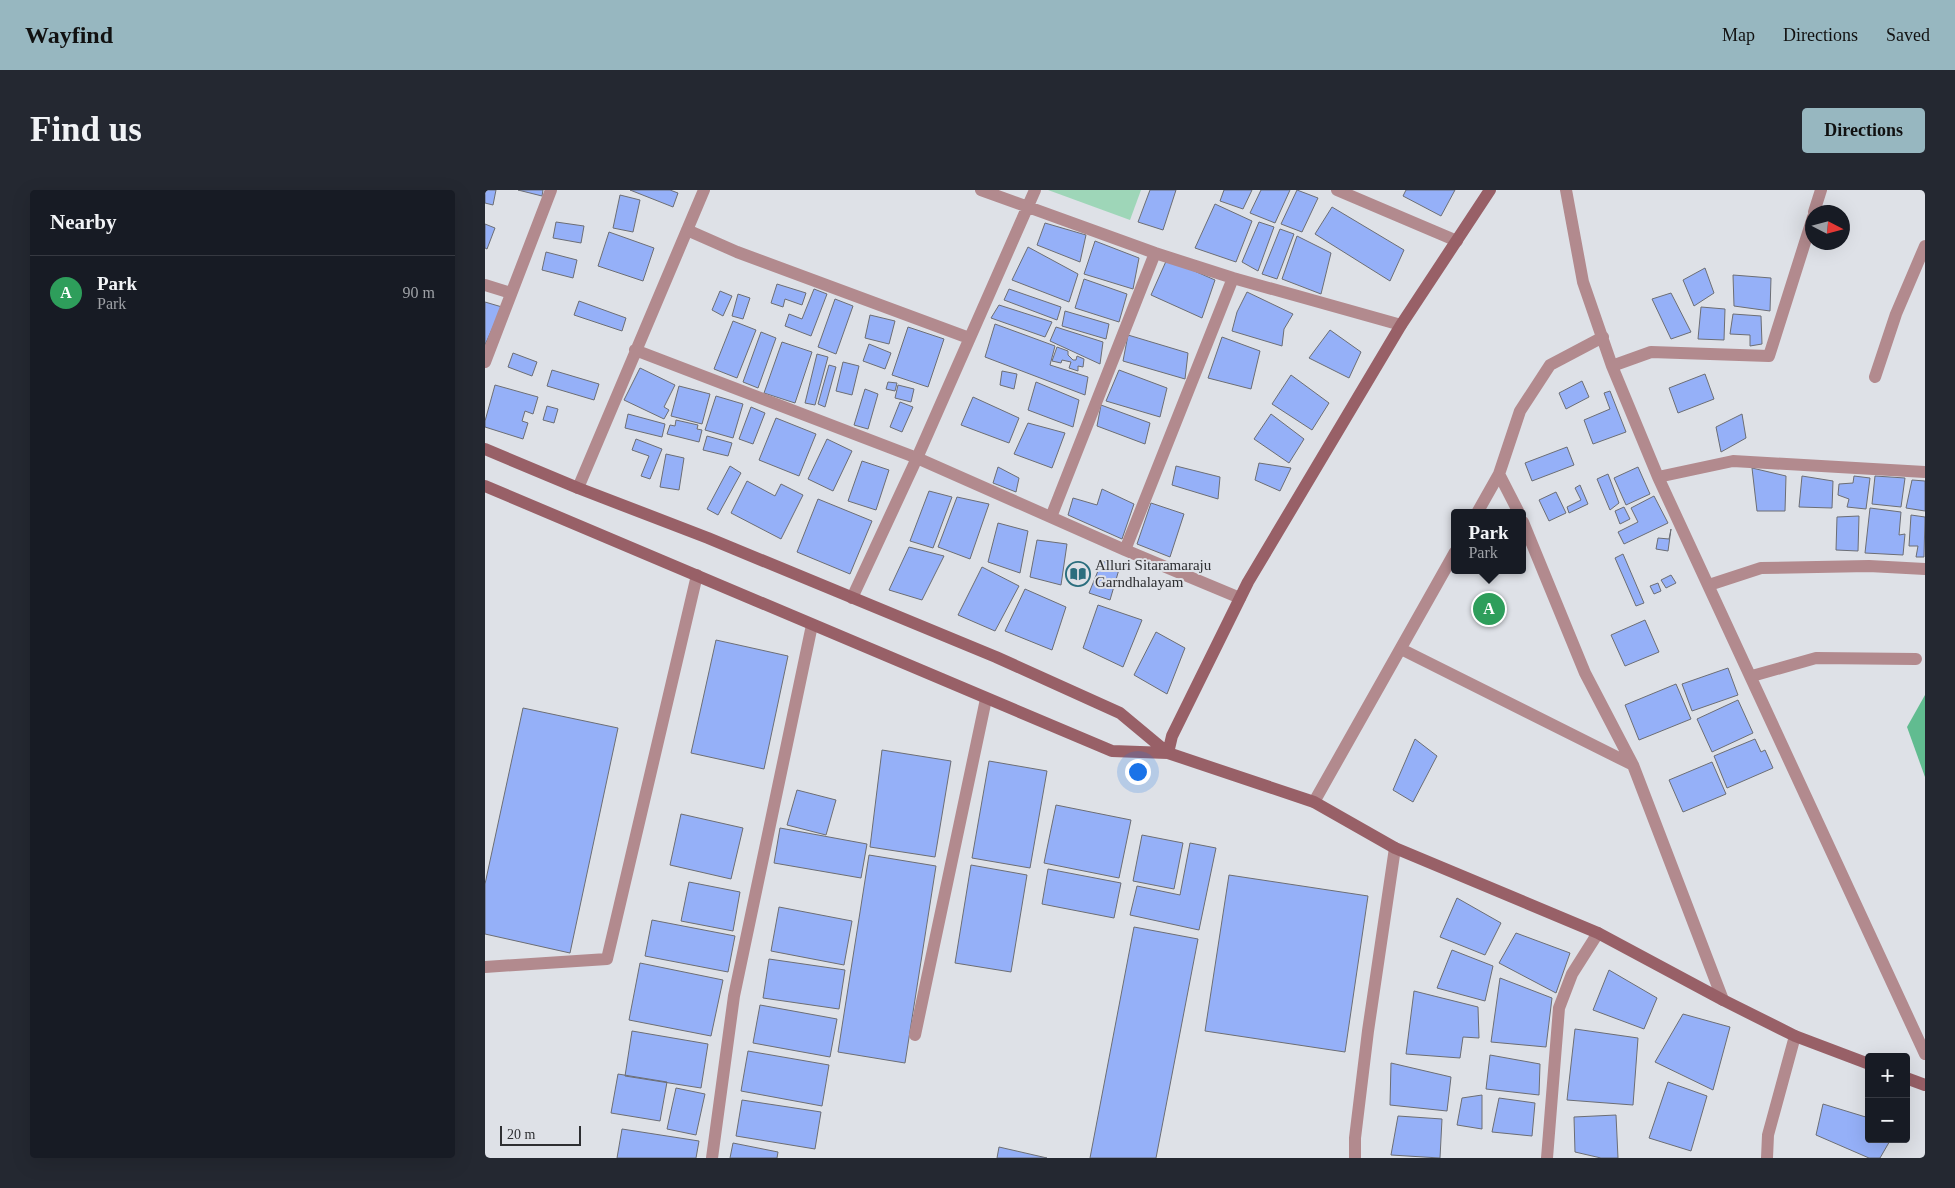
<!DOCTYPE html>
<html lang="en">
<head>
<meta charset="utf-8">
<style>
	:root { --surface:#171b24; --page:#242831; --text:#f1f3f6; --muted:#9ea1a6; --line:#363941; --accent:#97b7c0 }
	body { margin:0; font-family:"Times New Roman",serif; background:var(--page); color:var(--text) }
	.controls { position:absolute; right:15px; bottom:15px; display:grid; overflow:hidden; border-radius:5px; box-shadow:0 5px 20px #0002 }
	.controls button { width:45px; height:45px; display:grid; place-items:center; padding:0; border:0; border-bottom:1px solid var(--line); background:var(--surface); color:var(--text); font:25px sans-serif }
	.compass { position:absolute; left:1320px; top:15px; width:45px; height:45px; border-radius:50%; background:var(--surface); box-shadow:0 5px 20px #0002; rotate:96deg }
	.scale { position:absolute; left:15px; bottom:12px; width:81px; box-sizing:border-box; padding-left:5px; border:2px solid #2e2f32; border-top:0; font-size:14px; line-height:18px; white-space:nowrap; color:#2e2f32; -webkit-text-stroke:4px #dee1e7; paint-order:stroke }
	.you { position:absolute; left:652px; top:581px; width:18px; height:18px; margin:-12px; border:4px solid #fff; border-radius:50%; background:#1a73e8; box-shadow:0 0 0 8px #1a73e833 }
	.badge { display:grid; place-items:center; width:32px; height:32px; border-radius:50%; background:var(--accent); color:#fff; font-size:16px; font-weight:700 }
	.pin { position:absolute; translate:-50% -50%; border:2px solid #fff; box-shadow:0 1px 5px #0006 }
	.popup { position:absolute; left:966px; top:319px; width:75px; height:65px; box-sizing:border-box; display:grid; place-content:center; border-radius:5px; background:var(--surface); filter:drop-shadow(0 1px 4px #0005); font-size:16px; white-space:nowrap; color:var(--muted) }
	.popup b { font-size:19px; color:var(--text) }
	.popup::after { content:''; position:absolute; left:50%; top:100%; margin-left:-10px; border:10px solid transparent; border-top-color:var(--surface) }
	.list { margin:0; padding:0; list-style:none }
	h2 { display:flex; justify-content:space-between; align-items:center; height:65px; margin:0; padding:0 20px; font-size:21px }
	h2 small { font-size:16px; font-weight:400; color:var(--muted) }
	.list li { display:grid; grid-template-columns:32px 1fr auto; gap:15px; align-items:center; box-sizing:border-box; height:75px; padding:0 20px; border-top:1px solid var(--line) }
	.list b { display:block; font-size:19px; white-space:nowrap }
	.list p { margin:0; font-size:16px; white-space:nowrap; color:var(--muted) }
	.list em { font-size:16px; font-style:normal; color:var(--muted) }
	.map { position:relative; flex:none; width:1440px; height:968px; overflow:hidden; border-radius:5px }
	header { display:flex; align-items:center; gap:30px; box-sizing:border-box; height:70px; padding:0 25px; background:var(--accent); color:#111 }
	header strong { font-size:24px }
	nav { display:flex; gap:28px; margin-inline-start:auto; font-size:18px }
	.intro { display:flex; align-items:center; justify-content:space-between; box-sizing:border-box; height:120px; padding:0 30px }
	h1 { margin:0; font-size:35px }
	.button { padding:12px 22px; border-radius:5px; background:var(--accent); color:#111; font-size:18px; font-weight:700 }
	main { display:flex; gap:30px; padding:0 30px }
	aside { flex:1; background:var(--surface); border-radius:5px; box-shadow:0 5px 20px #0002 }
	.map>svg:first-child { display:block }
	.green { fill:#9ed6b8 }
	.forest { fill:#61bc90 }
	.building { fill:#95b0f8; stroke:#6c6e74 }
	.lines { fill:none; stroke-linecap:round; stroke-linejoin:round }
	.street { stroke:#b28a8e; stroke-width:12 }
	.secondary { stroke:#986067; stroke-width:12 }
	.labels { text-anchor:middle; stroke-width:4; stroke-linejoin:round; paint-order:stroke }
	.poi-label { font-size:15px; fill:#2e2f32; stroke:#dee1e7; text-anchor:start }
</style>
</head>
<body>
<header>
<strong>Wayfind</strong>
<nav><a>Map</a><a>Directions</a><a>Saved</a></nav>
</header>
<div class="intro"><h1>Find us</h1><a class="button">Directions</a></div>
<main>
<aside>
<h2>Nearby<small></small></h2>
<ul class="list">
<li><span class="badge" style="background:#2e9e5b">A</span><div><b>Park</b><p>Park</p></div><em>90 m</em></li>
</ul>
</aside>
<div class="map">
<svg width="1440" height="968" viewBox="0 0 1440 968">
	<rect width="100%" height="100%" fill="#dee1e7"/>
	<path class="green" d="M563,0H656L645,30Z"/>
	<path class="forest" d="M1440,505V587L1422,537Z"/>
	<path class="building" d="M0,0H11L8,15L0,13Z
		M33,0H58L57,6Z
		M145,0H185L193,3L188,17Z
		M665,0H691L678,40L653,32Z
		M739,0H767L758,19L735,11Z
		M776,0H805L790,33L765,23Z
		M812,0L833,8L817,42L796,34Z
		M921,0H970L956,26L918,6Z
		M135,5L155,10L148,42L128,38Z
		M730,14L767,31L751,72L710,58Z
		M847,17L919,60L905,91L830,44Z
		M71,32L99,36L96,53L68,48Z
		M774,32L789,37L773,81L757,72Z
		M560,33L601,45L595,72L552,55Z
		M0,34L10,38L2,59L0,58Z
		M795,39L809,44L792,89L777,84Z
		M124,42L169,58L158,91L113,76Z
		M812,46L846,63L836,104L797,89Z
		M610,51L654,68L648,99L599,84Z
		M543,57L593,84L584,112L527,90Z
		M61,62L92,70L88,88L57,80Z
		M682,69L730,90L717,128L666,105Z
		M1220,78L1229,103L1209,116L1198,90Z
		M1248,85L1286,88L1285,121L1249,116Z
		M599,89L642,104L634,132L590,118Z
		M292,94L321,103L317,115L300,109L298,117L286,113Z
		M329,99L342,104L326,146L300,136L304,124L317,129Z
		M524,99L576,117L572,130L519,110Z
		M235,101L247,106L238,126L227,120Z
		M762,102L808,124L799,139L797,156L747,141L752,122Z
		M1186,103L1206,142L1186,149L1167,109Z
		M253,104L265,108L258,129L247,126Z
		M350,109L368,116L351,164L333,157Z
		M94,111L141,128L137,141L89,125Z
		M0,112L17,117L0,155Z
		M514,115L567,132L560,147L506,128Z
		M1216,117L1240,119L1239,150L1213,149Z
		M580,121L624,134L621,149L577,136Z
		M1248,124L1276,126L1277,154L1265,156V145L1245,144Z
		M385,125L410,131L404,154L380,148Z
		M248,131L271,140L252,188L229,179Z
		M510,134L570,156L565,175L603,187L600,205L500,167Z
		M423,137L459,149L443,197L407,185Z
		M571,137L618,152L615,174L565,151Z
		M845,140L876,162L864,188L824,168Z
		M276,142L291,148L273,198L258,192Z
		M643,145L703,163L700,189L638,171Z
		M737,147L775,161L766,199L723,188Z
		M297,152L327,162L310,213L279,203Z
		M384,154L406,163L400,179L378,171Z
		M572,157L583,161V165L588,170H591L592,166L599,169L598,177L593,176V181L584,178L586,172L577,170L576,173L567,171Z
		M28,163L52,172L47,186L23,177Z
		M332,164L343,167L330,215L320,213Z
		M358,172L374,176L367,205L351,201Z
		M344,175L351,177L340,217L333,214Z
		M155,178L190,195L179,217L184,220L179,229L139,210Z
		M67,180L114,194L109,210L62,196Z
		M634,180L682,198L675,227L621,211Z
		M517,181L532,184L529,199L515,195Z
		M1220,184L1229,209L1193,223L1184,198Z
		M806,185L844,213L827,240L787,214Z
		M1097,191L1104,207L1081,219L1074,203Z
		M403,192L412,193L410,201L401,199Z
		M551,192L594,210L588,237L543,220Z
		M10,195L53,207L48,224L40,221L37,231L43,233L38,249L0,237V231Z
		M413,195L429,199L426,212L410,208Z
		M194,196L225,204L217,234L186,226Z
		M380,199L393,204L383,239L369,235Z
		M1125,201L1141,242L1108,254L1099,230L1125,219L1119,203Z
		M231,206L258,214L248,248L220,240Z
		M488,207L534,228L524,253L476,235Z
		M415,212L428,217L417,242L405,237Z
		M616,215L665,233L660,254L612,236Z
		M62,216L73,219L69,233L58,230Z
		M266,217L280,223L268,254L254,249Z
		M143,224L180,234L177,247L140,238Z
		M786,224L819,249L804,273L769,249Z
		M1257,224L1261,248L1236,262L1231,237Z
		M291,228L331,244L314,286L274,270Z
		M191,230L213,235L212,239L217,240L214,252L182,244L185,235L190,236Z
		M543,233L580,243L567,278L529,264Z
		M222,246L247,253L243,266L218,260Z
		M151,249L177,259L165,289L156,286L164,266L147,260Z
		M342,249L367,261L348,301L323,289Z
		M1082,257L1089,275L1047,291L1040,273Z
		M181,264L199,268L194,300L175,297Z
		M377,271L404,280L391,320L363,311Z
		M774,273L806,278L795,301L770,290Z
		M245,276L256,283L233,325L222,319Z
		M691,276L735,287L733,309L687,295Z
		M513,277L534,288L531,302L508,293Z
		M1153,277L1165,304L1141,315L1129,288Z
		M1267,278L1301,286L1300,321H1272Z
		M1123,284L1134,313L1125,320L1112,289Z
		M1317,286L1348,291L1347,318L1314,317Z
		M1369,286L1385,288L1381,319L1362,317L1364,309L1353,305L1354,294L1368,293Z
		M1390,286L1420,288L1416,317L1387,314Z
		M1427,290L1440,291V321L1421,318Z
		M262,291L290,306L296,294L318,305L296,349L246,323Z
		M1095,295L1103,314L1084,323L1082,317L1096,310L1090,298Z
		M617,299L649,314L637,349L583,325L588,308L612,315Z
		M444,301L467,307L448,358L425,351Z
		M1071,302L1081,323L1064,331L1054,310Z
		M1169,306L1183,333L1139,354L1133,342L1153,332L1146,318Z
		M472,307L504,314L485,369L453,357Z
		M333,309L387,331L365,384L312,362Z
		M666,313L699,324L685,367L652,354Z
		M1139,317L1145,329L1135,334L1130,321Z
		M1385,318L1416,322L1414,345L1420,344L1418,365L1380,363Z
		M1426,325L1440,327L1439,367H1431L1433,356H1424Z
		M1374,326L1373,361L1351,360L1352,327Z
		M513,333L543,341L535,383L503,372Z
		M1186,339L1183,361L1171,359L1173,348L1184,349Z
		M552,350L582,354L576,395L545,387Z
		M424,357L459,366L437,410L404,400Z
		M1138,364L1159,413L1151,416L1130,368Z
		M617,371L635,376L625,410L604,403Z
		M497,377L534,396L510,441L473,425Z
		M1186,385L1191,393L1181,398L1176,390Z
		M1173,393L1176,401L1169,404L1165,396Z
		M540,399L581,417L567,460L520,441Z
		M613,415L657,430L638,477L598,458Z
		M1160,430L1174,462L1140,476L1126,445Z
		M671,442L700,458L682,504L649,485Z
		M231,450L303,466L279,579L206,563Z
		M1243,478L1253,505L1207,521L1197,494Z
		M1191,494L1206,529L1154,550L1140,515Z
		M1253,510L1268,543L1227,562L1212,529Z
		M38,518L133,538L85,763L0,744V694Z
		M930,549L952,566L928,612L908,600Z
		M1270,549L1276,562L1280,560L1288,578L1242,598L1229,566Z
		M397,560L466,571L450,667L385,657Z
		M504,571L562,581L545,678L487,668Z
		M1227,572L1241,604L1198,622L1184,590Z
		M312,600L351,610L341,645L302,635Z
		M571,615L646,630L634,688L559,673Z
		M196,624L258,638L246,689L185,675Z
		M295,638L382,654L376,688L289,673Z
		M657,645L698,653L689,699L648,691Z
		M705,653L731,658L714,740L645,725L652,696L695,705Z
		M384,665L451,676L420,873L353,862Z
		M486,675L542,685L526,782L470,773Z
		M563,679L636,693L629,728L557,714Z
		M744,685L883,706L860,862L720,841Z
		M204,692L255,702L248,741L196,731Z
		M972,708L1016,733L1000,765L955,747Z
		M294,717L367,731L359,775L286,761Z
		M167,730L250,746L243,782L160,766Z
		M649,737L713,749L671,968H605Z
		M1031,743L1085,763L1071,803L1014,773Z
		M967,760L1008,776L1000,811L952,798Z
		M284,769L360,780L354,819L278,808Z
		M155,773L238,790L226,846L144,830Z
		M1124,780L1172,808L1159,839L1108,820Z
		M1015,788L1067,808L1061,857L1006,852Z
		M929,801L993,817L994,848L978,847L975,868L921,864Z
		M275,815L352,829L345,867L268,853Z
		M1198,824L1245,837L1228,900L1170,872Z
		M1090,839L1153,848L1148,915L1082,910Z
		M147,841L223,854L216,898L140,886Z
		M263,861L344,875L337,916L256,901Z
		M1005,865L1055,874L1054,905L1001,899Z
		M906,873L966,887L962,921L905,915Z
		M133,884L182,892L175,931L126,923Z
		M1183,892L1222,906L1206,961L1164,948Z
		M191,898L220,904L211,945L182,939Z
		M997,905V939L972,935L977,908Z
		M1014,908L1050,913L1047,946L1007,942Z
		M257,910L336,922L330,959L251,946Z
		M1338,914L1384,928V949H1406L1395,968H1384L1331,945Z
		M1131,925L1133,968H1116L1090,962L1089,927Z
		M913,926L957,929L955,968L906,965Z
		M137,939L214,951L211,968H132Z
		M248,953L293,962L292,968H245Z
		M514,957L562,968H512Z"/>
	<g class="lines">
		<path class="street" d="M496,0L670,63L748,88L916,135
			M852,0L972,51
			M1081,0L1098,92L1127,176L1173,287L1440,864
			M1329,22L1336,0
			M202,40L252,62L484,148
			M0,95L26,103
			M150,160L432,268L640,360L755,408
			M0,172L66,0
			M1127,176L1166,162L1284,166L1328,27
			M1390,187L1411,124L1440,56
			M1014,284L1034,323
			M1173,287L1248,271L1440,282
			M93,298L219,0
			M992,323L1014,284L1035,221L1065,175L1118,147
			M566,327L670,63
			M1038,332L1100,483L1148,575L1238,810
			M640,360L748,88
			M1224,395L1276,378L1384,376L1440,379
			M367,408L432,268L550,0
			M916,459L1148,575
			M1267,486L1331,468L1431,469
			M829,612L970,362
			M0,777L122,769L212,385
			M430,845L501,509
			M227,968L249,806L327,435
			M870,968V948L883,841L910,658
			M1062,968L1074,818L1087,784L1113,743
			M1282,968L1283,945L1310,846"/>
		<path class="secondary" d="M0,259L93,298L223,348L511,467L635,523L683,563
			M0,296L627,561L683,563L829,612L910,658L1113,743L1238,810L1310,846L1384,874
			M683,563L687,546L763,392L916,135L1005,0
			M1421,888L1440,895"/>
	</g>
	<defs>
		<symbol id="library-ring" viewBox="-11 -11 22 22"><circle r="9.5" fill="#dee1e7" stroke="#2a6e7e" stroke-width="1.5"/><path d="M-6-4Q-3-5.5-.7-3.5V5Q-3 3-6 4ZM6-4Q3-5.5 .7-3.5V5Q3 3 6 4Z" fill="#2a6e7e"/></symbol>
	</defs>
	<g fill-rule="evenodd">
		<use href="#library-ring" x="579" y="370" width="28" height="28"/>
	</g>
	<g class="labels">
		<g class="poi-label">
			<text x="610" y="380">Alluri Sitaramaraju<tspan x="610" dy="17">Garndhalayam</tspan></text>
		</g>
	</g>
</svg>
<div class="controls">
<button>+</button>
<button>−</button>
</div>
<svg class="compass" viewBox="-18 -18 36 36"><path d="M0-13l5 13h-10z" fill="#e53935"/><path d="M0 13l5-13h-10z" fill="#9ea1a6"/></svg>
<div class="scale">20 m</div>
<div class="you"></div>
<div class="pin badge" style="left:1004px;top:419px;background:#2e9e5b">A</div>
<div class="popup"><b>Park</b>Park</div>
</div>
</main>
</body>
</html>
